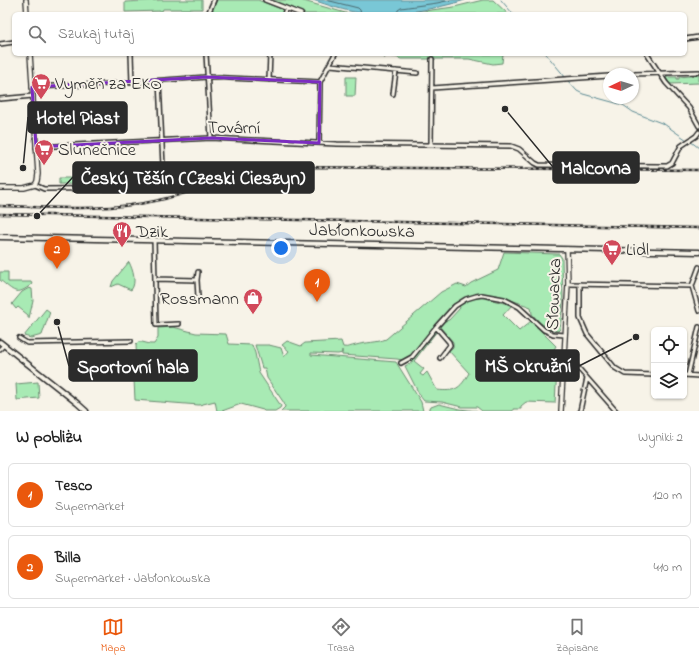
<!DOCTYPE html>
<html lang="pl">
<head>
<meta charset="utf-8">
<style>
	:root { --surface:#fff; --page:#f6f6f6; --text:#222; --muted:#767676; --line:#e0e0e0; --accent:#ea580c }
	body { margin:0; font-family:"Indie Flower",sans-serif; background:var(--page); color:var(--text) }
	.controls { position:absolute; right:12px; bottom:12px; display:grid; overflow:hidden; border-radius:6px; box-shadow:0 1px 3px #0004 }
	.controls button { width:36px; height:36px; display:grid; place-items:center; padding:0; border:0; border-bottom:1px solid var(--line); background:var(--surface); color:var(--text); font:20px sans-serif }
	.compass { position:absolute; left:603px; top:68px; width:36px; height:36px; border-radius:50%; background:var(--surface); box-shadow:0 1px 3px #0004; rotate:266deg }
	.you { position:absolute; left:281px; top:248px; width:14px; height:14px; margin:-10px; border:3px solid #fff; border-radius:50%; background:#1a73e8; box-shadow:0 0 0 6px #1a73e833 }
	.badge { display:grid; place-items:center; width:26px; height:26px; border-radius:50%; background:var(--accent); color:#fff; font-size:13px; font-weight:700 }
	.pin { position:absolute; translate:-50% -33px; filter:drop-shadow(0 1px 2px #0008) }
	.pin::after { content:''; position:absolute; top:21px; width:14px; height:12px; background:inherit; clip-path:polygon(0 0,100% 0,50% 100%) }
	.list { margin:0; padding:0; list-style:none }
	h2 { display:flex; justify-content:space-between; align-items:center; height:52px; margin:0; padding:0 16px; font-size:17px }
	h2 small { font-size:13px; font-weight:400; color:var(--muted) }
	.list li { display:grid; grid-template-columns:26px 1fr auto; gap:12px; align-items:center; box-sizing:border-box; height:64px; margin:0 8px 8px; padding:0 8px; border:1px solid var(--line); border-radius:6px }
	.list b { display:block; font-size:15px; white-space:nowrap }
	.list p { margin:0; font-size:13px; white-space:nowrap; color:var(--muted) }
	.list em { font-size:13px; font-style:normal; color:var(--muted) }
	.icon { flex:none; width:22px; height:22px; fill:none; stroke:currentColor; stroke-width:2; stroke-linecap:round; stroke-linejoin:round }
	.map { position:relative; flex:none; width:699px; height:411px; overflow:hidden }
	.search { position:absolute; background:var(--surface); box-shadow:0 1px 3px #0004; left:12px; right:12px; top:12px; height:44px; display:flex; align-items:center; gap:10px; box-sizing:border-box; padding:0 14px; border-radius:6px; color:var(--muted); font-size:15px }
	.sheet { height:196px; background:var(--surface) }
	nav { display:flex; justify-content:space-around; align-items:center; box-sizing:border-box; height:56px; border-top:1px solid var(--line); background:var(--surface); font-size:11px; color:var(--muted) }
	nav a { display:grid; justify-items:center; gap:2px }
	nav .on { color:var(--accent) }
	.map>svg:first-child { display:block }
	.green { fill:#a8eab4; stroke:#6a8a70; fill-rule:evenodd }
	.water { fill:#79c7d6; stroke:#5a8992 }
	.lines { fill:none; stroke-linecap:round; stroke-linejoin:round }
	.shore { stroke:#4a696f; stroke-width:1 }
	.stream { stroke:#5a8992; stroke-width:1 }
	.minor-casing { stroke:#2b2b2b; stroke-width:6 }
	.tertiary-casing { stroke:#2b2b2b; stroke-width:6 }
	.secondary-casing { stroke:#2b2b2b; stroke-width:7 }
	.minor { stroke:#f7f3e8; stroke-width:3 }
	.tertiary { stroke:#f7f3e8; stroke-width:3.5 }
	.secondary { stroke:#f7f3e8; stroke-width:4 }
	.rail-casing { stroke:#2b2b2b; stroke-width:2.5 }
	.rail { stroke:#f7f3e8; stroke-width:1; stroke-dasharray:3; stroke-linecap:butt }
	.marked { fill:none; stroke:#7b2cbf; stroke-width:3; stroke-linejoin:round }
	.labels { text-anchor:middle; stroke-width:4; stroke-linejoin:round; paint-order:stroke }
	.poi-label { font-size:18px; fill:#2b2b2b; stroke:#f7f3e8; text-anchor:start }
	.street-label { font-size:18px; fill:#2b2b2b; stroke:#f7f3e8 }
	.leader { fill:none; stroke:#2b2b2b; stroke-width:1.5 }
	.callout-dot { fill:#2b2b2b; stroke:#f7f3e8; stroke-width:1.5 }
	.callout { fill:#2b2b2b; stroke:#2b2b2b; stroke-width:1.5 }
	.callout-label { font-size:19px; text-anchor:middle; font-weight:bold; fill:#fff }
</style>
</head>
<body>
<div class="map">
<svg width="699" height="411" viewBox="0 0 699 411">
	<rect width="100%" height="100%" fill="#f7f3e8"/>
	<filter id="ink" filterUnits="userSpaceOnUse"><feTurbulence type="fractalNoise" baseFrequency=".025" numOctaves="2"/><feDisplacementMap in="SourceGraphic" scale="8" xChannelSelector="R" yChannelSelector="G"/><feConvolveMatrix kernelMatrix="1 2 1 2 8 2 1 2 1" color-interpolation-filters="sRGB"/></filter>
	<g filter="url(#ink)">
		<path class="green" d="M162,0H202V9H163L162,11L125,12V2Z
			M217,0H258L284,10L283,14H211Z
			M268,0H300L349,14H305Z
			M483,0H493L508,14H402L454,7Z
			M384,54H503L502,63L493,64L469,59H401L396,57L385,56V58H383Z
			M699,75V83L670,84L666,78L667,77H677V79H679V77Z
			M346,77H356L355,96H346Z
			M59,178H118V185L59,184Z
			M504,252L557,254H559L562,258L563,302L560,329L558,331C547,330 539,322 532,314L531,307L497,295L478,294L492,300L512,305L503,315L519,331L531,321L556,346L549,358L551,363L557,368L555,403L526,402L521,406V409H513V411H482L477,407H462L442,402L424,401L420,396L405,366L413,362L397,359L342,355V350V353L338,354L311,353V355L396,362L421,402L423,411H281L285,407L284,403L267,378L265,368H262L255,345H269L281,348L284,357L289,351L282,345L287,341L301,346L305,343L341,341L343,347C348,348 351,346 356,345C366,342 377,343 386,339L441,292L457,284L466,287L471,283L498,270ZM458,302L460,308L449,320L445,321L440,327L453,342V347L449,351L469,373C460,389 455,392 437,390L427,372L423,376L420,374L424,369L414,361L437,331L434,325L452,305Z
			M129,262C133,270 137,283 131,290L118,284L111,287L113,281Z
			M0,272H8V282H31L32,284C16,297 14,291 0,280Z
			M29,288L32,289L33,301L29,318H28V315L18,307L16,309L12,304L22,292Z
			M46,309L50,312L42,335L31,338L24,336Z
			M173,327L196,333L226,334L229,344L252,345L255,353L259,373L281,406L280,408L275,411H264L263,410L241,404L222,411H217L215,401L199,405L135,400L134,380L137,376L136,344L138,342C144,341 148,345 154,344L158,338V328Z
			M38,382L39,398L17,400L16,384Z
			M439,404L459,409L477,411H429L431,407Z"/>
		<path class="water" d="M313,0H465C434,10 393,16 361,13C344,11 328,5 313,0Z"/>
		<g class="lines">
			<path class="shore" d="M326,0L358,8L360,10L361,14
				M397,14L398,10L401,8L437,3L451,0"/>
			<path class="stream" d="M501,0L513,14
				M546,54L566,78
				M568,81L577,91L583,94L623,105L633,112L664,124L687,140
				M690,141L699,148"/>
			<defs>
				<path id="minor" d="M265,0L301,14
					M208,14L214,0
					M284,14L286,8
					M685,39L699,37
					M0,44L14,42
					M131,54L132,83
					M206,54L211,138
					M647,54L666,83L689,108L699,126
					M330,65L417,73
					M633,74L699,72
					M269,80L270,54
					M32,87L108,84L207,77L320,82
					M432,88L609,76
					M393,94L396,71
					M0,99L33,96
					M319,143L320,82L335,54
					M431,144L432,59
					M36,147L211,138L337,144L511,146L519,149L535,163L539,165L659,166H667L672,163L681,146L696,136L699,132
					M35,185L44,189L161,188L164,187L159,81
					M154,239L156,325L179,324
					M198,272L197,280L198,297
					M155,279L197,280
					M568,284L692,286
					M580,284V318L587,334L615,368L625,374L654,375
					M692,286L699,311
					M692,286L699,267
					M436,327L449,342L450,345L440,358
					M19,338L27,343L131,341
					M0,349L4,345
					M573,362L616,411
					M401,363L412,357L436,327L455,306L466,299L476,296L482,295L504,299L519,307L544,330L553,334L565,335
					M684,375L699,376
					M688,375L699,327
					M580,411L587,378"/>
				<path id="tertiary" d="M26,0L27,14
					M0,188H24L35,185L37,181L38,174L30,54
					M561,411L568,284L567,249"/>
				<path id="secondary" d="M0,237L699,252
					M0,342L77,403L86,411"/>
			</defs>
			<use href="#minor" class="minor-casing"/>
			<use href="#tertiary" class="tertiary-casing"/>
			<use href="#secondary" class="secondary-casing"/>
			<use href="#minor" class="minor"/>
			<use href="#tertiary" class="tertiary"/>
			<use href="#secondary" class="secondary"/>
			<defs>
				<path id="rail" d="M599,174L624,177
					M0,206C52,207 105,212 155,201C200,192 238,170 285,167L699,170
					M0,214L699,228"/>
			</defs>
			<use href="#rail" class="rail-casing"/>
			<use href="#rail" class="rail"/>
		</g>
	</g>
	<path class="marked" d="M207,77L320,82L319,143L211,138L36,147L32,87Z"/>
	<defs>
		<symbol id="supermarket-pin" viewBox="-11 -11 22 30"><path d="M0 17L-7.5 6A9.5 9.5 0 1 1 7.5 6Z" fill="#d1495b" stroke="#f7f3e8"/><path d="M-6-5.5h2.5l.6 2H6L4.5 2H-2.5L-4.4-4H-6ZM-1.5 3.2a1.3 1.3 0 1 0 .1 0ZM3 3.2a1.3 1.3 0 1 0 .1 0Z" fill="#fff"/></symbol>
		<symbol id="restaurant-pin" viewBox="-11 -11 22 30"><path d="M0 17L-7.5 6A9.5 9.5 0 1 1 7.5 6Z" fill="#d1495b" stroke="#f7f3e8"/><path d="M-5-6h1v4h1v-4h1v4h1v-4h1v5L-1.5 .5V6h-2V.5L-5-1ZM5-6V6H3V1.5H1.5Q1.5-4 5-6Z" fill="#fff"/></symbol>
		<symbol id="shop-pin" viewBox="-11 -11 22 30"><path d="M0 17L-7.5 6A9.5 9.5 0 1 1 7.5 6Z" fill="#d1495b" stroke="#f7f3e8"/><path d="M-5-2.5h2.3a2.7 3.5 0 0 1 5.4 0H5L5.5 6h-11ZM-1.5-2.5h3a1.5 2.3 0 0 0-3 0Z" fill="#fff"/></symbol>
	</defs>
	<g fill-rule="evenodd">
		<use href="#supermarket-pin" x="30" y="72" width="22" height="30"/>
		<use href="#supermarket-pin" x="33" y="138" width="22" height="30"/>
		<use href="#restaurant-pin" x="111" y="220" width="22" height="30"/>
		<use href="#supermarket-pin" x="601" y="238" width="22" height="30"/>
		<use href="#shop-pin" x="242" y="287" width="22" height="30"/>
	</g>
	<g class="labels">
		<g class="poi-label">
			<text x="55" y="89">Vyměň za EKO</text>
			<text x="58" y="155">Slunečnice</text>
			<text x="136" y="237">Dzik</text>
			<text x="626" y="255">Lidl</text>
			<text x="239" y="304" text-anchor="end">Rossmann</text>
		</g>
		<g class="street-label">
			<text transform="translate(234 127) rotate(1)" y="6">Tovární</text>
			<text transform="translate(362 230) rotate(1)" y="6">Jabłonkowska</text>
			<text transform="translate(553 294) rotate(-88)" y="6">Słowacka</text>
		</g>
	</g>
	<path class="leader" d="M23 168L28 117M505 109L553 167M37 216L73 177M636 337L579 366M57 322L69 366"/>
	<g class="callout-dot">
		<circle cx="23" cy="168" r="4"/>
		<circle cx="505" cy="109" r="4"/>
		<circle cx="37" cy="216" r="4"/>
		<circle cx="636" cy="337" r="4"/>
		<circle cx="57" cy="322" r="4"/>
	</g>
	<g class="callout">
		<rect x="28" y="102" width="99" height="31" rx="4"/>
		<rect x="553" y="152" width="86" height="31" rx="4"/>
		<rect x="73" y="162" width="241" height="31" rx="4"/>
		<rect x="476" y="350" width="103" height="31" rx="4"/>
		<rect x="69" y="350" width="128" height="31" rx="4"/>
	</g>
	<g class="callout-label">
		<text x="78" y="124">Hotel Piast</text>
		<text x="596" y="174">Malcovna</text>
		<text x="193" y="184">Český Těšín (Czeski Cieszyn)</text>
		<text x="528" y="372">MŠ Okružní</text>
		<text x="133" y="373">Sportovní hala</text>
	</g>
</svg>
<div class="controls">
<button><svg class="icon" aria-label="locate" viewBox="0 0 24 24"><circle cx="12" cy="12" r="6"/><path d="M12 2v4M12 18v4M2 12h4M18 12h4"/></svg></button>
<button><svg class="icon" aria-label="layers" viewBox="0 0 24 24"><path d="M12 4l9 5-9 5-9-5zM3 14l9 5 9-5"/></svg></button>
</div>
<svg class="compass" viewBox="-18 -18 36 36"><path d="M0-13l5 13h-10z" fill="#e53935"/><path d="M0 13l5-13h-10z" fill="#767676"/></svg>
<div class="you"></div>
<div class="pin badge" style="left:317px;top:302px">1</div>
<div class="pin badge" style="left:57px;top:269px">2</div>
<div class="search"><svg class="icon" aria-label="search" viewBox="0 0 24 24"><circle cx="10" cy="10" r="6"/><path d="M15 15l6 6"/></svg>Szukaj tutaj</div>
</div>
<section class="sheet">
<h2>W pobliżu<small>Wyniki: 2</small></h2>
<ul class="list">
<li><span class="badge">1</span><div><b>Tesco</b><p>Supermarket</p></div><em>120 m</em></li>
<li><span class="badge">2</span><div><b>Billa</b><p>Supermarket · Jabłonkowska</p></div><em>410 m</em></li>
</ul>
</section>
<nav>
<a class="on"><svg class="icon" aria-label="map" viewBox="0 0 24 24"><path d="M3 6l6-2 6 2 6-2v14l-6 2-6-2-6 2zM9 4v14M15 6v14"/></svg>Mapa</a>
<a><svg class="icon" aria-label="directions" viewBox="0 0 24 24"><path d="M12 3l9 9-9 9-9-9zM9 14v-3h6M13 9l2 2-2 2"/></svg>Trasa</a>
<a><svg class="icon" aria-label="saved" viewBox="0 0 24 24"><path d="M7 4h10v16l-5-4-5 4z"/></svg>Zapisane</a>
</nav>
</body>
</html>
